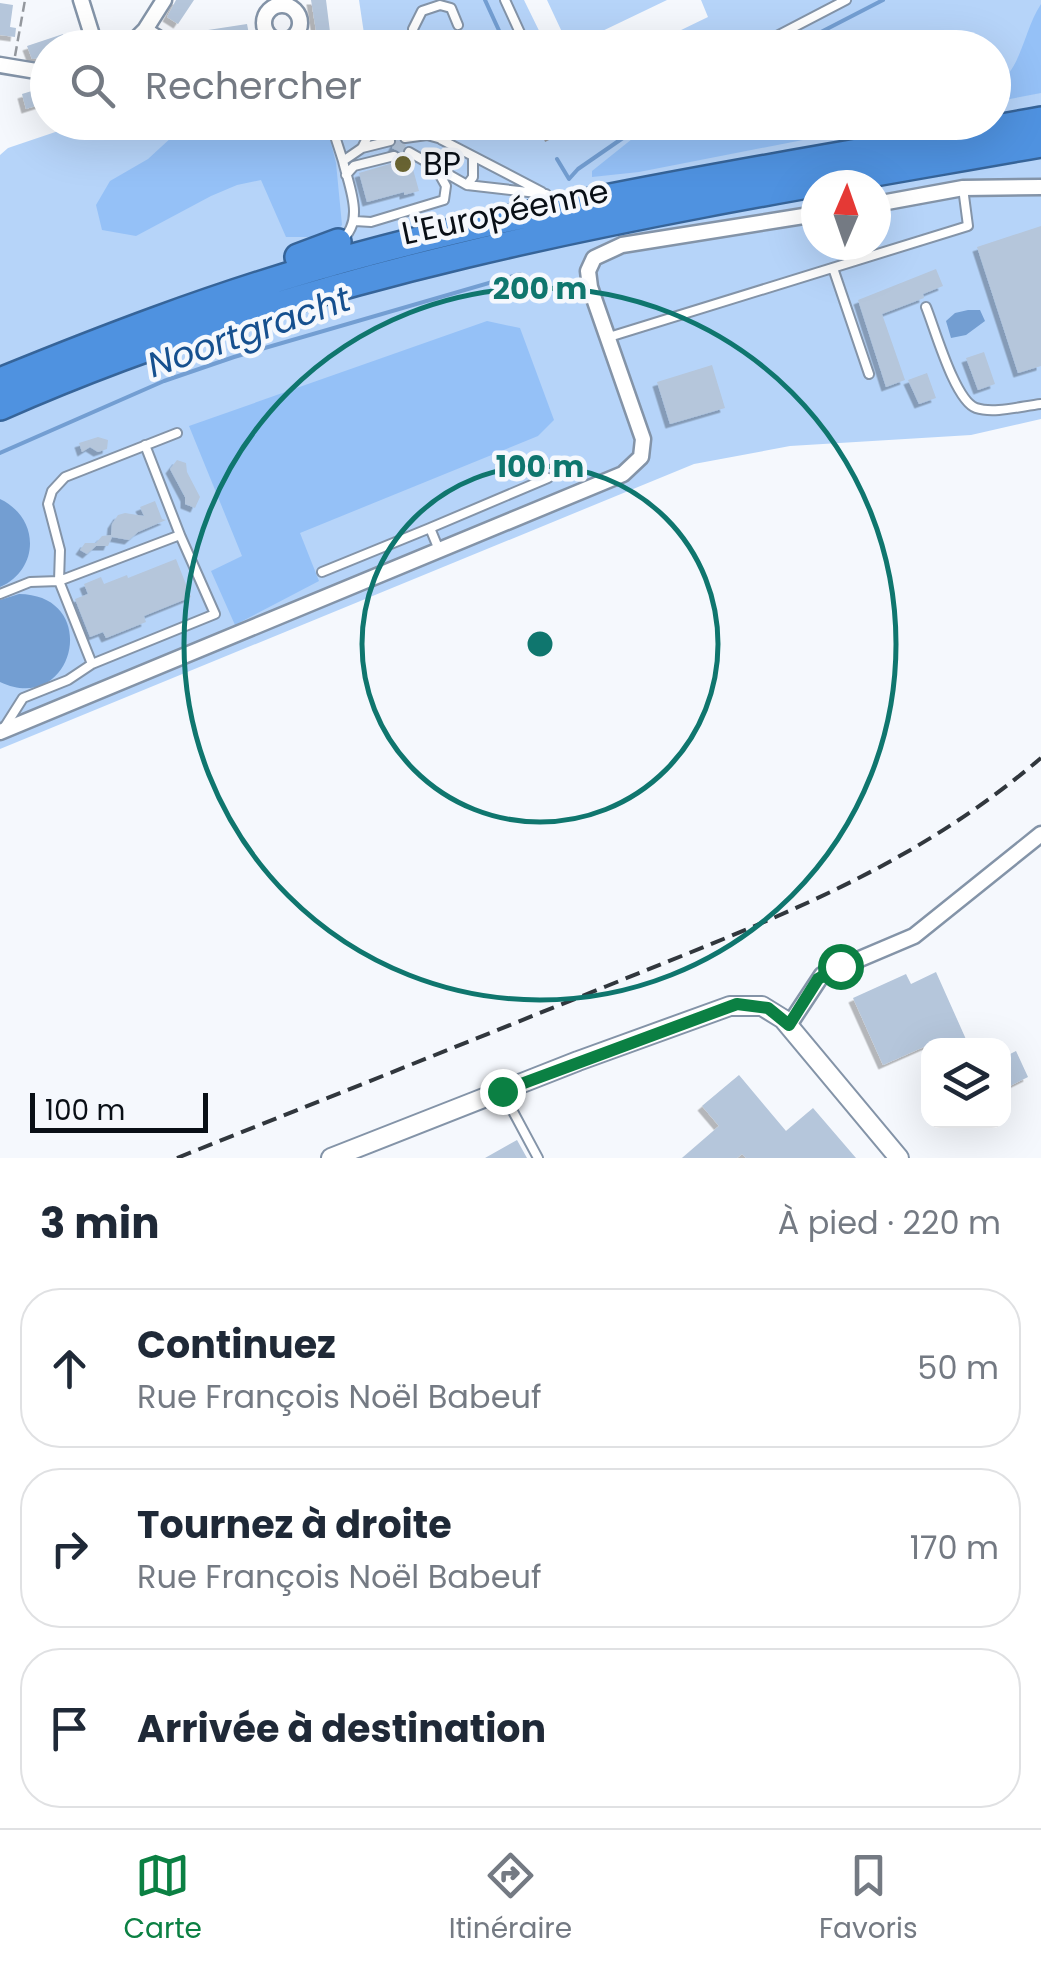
<!DOCTYPE html>
<html lang="fr">
<head>
<meta charset="utf-8">
<style>
	:root { --surface:#fff; --page:#f2f2f3; --text:#1f2937; --muted:#747a83; --line:#e0e1e3; --accent:#0b8043 }
	body { margin:0; font-family:Poppins,sans-serif; background:var(--page); color:var(--text) }
	.controls { position:absolute; right:30px; bottom:30px; display:grid; overflow:hidden; border-radius:20px; box-shadow:0 10px 40px #0002 }
	.controls button { width:90px; height:90px; display:grid; place-items:center; padding:0; border:0; border-bottom:2px solid var(--line); background:var(--surface); color:var(--text); font:50px sans-serif }
	.compass { position:absolute; left:801px; top:170px; width:90px; height:90px; border-radius:50%; background:var(--surface); box-shadow:0 10px 40px #0002; rotate:2deg }
	.scale { position:absolute; left:30px; bottom:25px; width:178px; box-sizing:border-box; padding-left:10px; border:5px solid #090f16; border-top:0; font-size:28px; line-height:35px; white-space:nowrap; color:#090f16; -webkit-text-stroke:8px #f5f8fd; paint-order:stroke }
	.stop { position:absolute; width:30px; height:30px; margin:-22px; border:8px solid #0b8043; border-radius:50%; background:#fff }
	.stop.end { background:#0b8043; border-color:#fff; box-shadow:0 2px 10px #0008 }
	.list { margin:0; padding:0; list-style:none }
	h2 { display:flex; justify-content:space-between; align-items:center; height:130px; margin:0; padding:0 40px; font-size:42px }
	h2 small { font-size:32px; font-weight:400; color:var(--muted) }
	.list li { display:grid; grid-template-columns:65px 1fr auto; gap:30px; align-items:center; box-sizing:border-box; height:160px; margin:0 20px 20px; padding:0 20px; border:2px solid var(--line); border-radius:40px }
	.list b { display:block; font-size:38px; white-space:nowrap }
	.list p { margin:0; font-size:32px; white-space:nowrap; color:var(--muted) }
	.list em { font-size:32px; font-style:normal; color:var(--muted) }
	.icon { flex:none; width:55px; height:55px; fill:none; stroke:currentColor; stroke-width:2; stroke-linecap:round; stroke-linejoin:round }
	.map { position:relative; flex:none; width:1041px; height:1158px; overflow:hidden }
	.search { position:absolute; background:var(--surface); box-shadow:0 10px 40px #0002; left:30px; right:30px; top:30px; height:110px; display:flex; align-items:center; gap:25px; box-sizing:border-box; padding:0 35px; border-radius:55px; color:var(--muted); font-size:38px }
	.sheet { height:670px; background:var(--surface) }
	nav { display:flex; justify-content:space-around; align-items:center; box-sizing:border-box; height:140px; border-top:2px solid var(--line); background:var(--surface); font-size:28px; color:var(--muted) }
	nav a { display:grid; justify-items:center; gap:5px }
	nav .on { color:var(--accent) }
	.map>svg:first-child { display:block }
	.green { fill:#b6d4f9; fill-rule:evenodd }
	.forest { fill:#95c1f7 }
	.water { fill:#739ed2 }
	.lines { fill:none; stroke-linecap:round; stroke-linejoin:round }
	.stream { stroke:#739ed2; stroke-width:4 }
	.building { fill:#b5c6db; filter:url(#shadow) }
	.service-casing { stroke:#8494a8; stroke-width:12 }
	.minor-casing { stroke:#8494a8; stroke-width:19 }
	.tertiary-casing { stroke:#8494a8; stroke-width:22 }
	.motorway-casing { stroke:#366499; stroke-width:30 }
	.path { stroke:#94989e; stroke-width:2.5; stroke-dasharray:10 5; stroke-linecap:butt }
	.service { stroke:#fff; stroke-width:8 }
	.minor { stroke:#fff; stroke-width:14 }
	.tertiary { stroke:#fff; stroke-width:18 }
	.motorway { stroke:#4f92e0; stroke-width:25 }
	.rail { stroke:#31373d; stroke-width:4; stroke-dasharray:15 8; stroke-linecap:butt }
	.route { stroke:#0b8043; stroke-width:12 }
	.ring { fill:none; stroke:#0f766e; stroke-width:5 }
	.poi-dot { fill:#6b6633; stroke:#f5f8fd; stroke-width:4 }
	.labels { text-anchor:middle; stroke-width:9; stroke-linejoin:round; paint-order:stroke }
	.poi-label { font-size:32px; fill:#090f16; stroke:#f5f8fd; text-anchor:start }
	.street-label { font-size:32px; fill:#090f16; stroke:#f5f8fd }
	.water-label { font-size:35px; font-style:italic; fill:#16508f; stroke:#f5f8fd }
	.centre { fill:#0f766e; stroke:#f5f8fd; stroke-width:5 }
	.ring-label { font-size:30px; text-anchor:middle; font-weight:bold; fill:#0f766e; stroke:#f5f8fd; stroke-width:9; stroke-linejoin:round; paint-order:stroke }
</style>
</head>
<body>
<div class="map">
<svg width="1041" height="1158" viewBox="0 0 1041 1158">
	<defs>
		<filter id="shadow"><feDropShadow dx="-4.5" dy="4.5" stdDeviation="0" flood-color="#0004"/></filter>
	</defs>
	<rect width="100%" height="100%" fill="#f5f8fd"/>
	<path class="green" d="M359,0H524L547,47H366Z
		M547,0H667L569,47Z
		M701,0H1041V419L971,435L790,446L694,464L0,749V155L8,148L85,122H994V48L646,47L708,17ZM816,185H876V245H816Z"/>
	<path class="forest" d="M1041,4V93L994,102V86C1022,71 1023,31 1041,4Z
		M305,123H326L336,163L342,225L332,237H286L261,180L237,185L211,196L136,236L102,230L96,205L110,181L148,159L186,124C199,124 215,122 227,125C260,133 274,145 305,123Z
		M663,123V122L890,123L639,172L592,177V171L642,131Z
		M487,321L520,328L554,420L538,436L300,533L319,581L235,625L211,571L242,556L189,426Z"/>
	<path class="water" d="M968,310H980L985,321L966,335L951,338L946,321L955,313Z
		M0,499C40,518 40,569 0,587Z
		M19,594C103,595 74,717 0,682V600Z"/>
	<g class="lines">
		<path class="stream" d="M485,0L507,48
			M790,48L883,0
			M541,122L546,133
			M557,159L569,179L578,169L646,122
			M0,453L164,381L234,357L520,274"/>
	</g>
	<path class="building" d="M176,0H194L178,24L167,17Z
		M311,0H326L332,48H322L321,42L318,43Z
		M0,3L13,5L10,27L16,28L15,37L0,35Z
		M247,24L250,40L211,46L208,30Z
		M63,34L68,48H48V57L32,59L27,46Z
		M48,86V102L26,109L22,94Z
		M403,130L398,140L406,145L402,155L411,162L419,191L404,195V192L367,202L359,173L400,161V152L392,148L397,138L390,134Z
		M1041,226V366L1018,373L977,247Z
		M936,269L943,286L923,294L924,298L882,314L905,380L886,387L858,300Z
		M984,352L995,384L978,390L966,358Z
		M712,365L725,408L670,424L657,382Z
		M927,373L936,398L919,404L908,380Z
		M98,437L108,440L107,449L98,452L90,447L82,452L79,443Z
		M177,460L186,463L187,472L200,497L195,508L185,504V497L170,469Z
		M155,501L162,519L166,520L138,532L129,540L112,537L108,546H96L87,554L80,550L85,543H96L102,536L111,535L112,524L118,515L125,513L144,516L140,507Z
		M176,559L191,597L144,616L146,622L106,638L103,632L90,637L75,599L88,594L84,584L101,577L104,584L127,575L128,578Z
		M936,972L969,1046H926L883,1065L853,998L906,974L911,984Z
		M1016,1051L1028,1077L1004,1089V1057Z
		M739,1075L786,1131L813,1108L856,1158H746L742,1154L737,1158H682L719,1126L702,1106Z
		M517,1140L527,1158H485Z"/>
	<g class="lines">
		<defs>
			<path id="service" d="M505,0L527,48
				M417,48L413,29L422,11L440,5L451,8L458,25
				M754,48L846,0
				M334,122L333,130L343,161
				M419,122L442,140L542,192
				M563,122C577,137 590,131 606,122
				M405,138L427,135L438,138
				M362,148L390,141
				M409,152L467,185L546,194
				M346,175L354,166L394,156
				M467,185L473,177V157
				M355,221L371,222L444,200L446,186L437,170
				M340,241C366,222 349,187 343,161L362,148L367,138L376,130L402,122
				M833,268L869,374
				M926,307C935,329 955,401 976,408C994,414 1022,406 1041,404
				M609,337L968,226L963,188
				M439,550L430,528L548,478
				M322,572L430,528
				M0,594L30,582L59,581L180,535L145,445
				M92,664L59,581L60,550L48,504L52,491L65,477L177,433
				M4,728L23,698L68,680L92,664L215,614L180,535
				M502,1091L538,1158"/>
			<path id="minor" d="M81,0L96,48
				M264 23a18 18 0 1 1 36 0a18 18 0 1 1-36 0Z
				M145,30L174,48
				M127,48L145,30L164,0
				M0,65L48,73
				M876,204L963,188L1041,187
				M0,732L623,474L641,457L643,439L590,287L588,271L594,258L622,245L816,214
				M789,1025L822,975L914,936L1041,834"/>
			<path id="tertiary" d="M331,1158L578,1061L730,1006H762L783,1019L899,1158"/>
			<path id="motorway" d="M298,257L338,242
				M0,381C103,339 207,299 314,268C551,199 798,164 1041,120
				M0,407C334,259 684,207 1041,144"/>
		</defs>
		<use href="#service" class="service-casing"/>
		<use href="#minor" class="minor-casing"/>
		<use href="#tertiary" class="tertiary-casing"/>
		<use href="#motorway" class="motorway-casing"/>
		<path class="path" d="M15,56L25,0
			M522,122L531,127L544,141L561,133"/>
		<use href="#service" class="service"/>
		<use href="#minor" class="minor"/>
		<use href="#tertiary" class="tertiary"/>
		<use href="#motorway" class="motorway"/>
		<path class="rail" d="M177,1158C320,1101 463,1044 607,986C767,921 907,872 1041,758"/>
	</g>
	<g class="lines">
		<path class="route" d="M502,1091L737,1004L768,1008L789,1025L818,979L840,966"/>
	</g>
	<g class="ring">
		<circle cx="540" cy="644" r="178"/>
		<circle cx="540" cy="644" r="356"/>
	</g>
	<circle class="poi-dot" cx="403" cy="164" r="10"/>
	<g class="labels">
		<g class="poi-label">
			<text x="423" y="175">BP</text>
		</g>
		<g class="street-label">
			<text transform="translate(505 212) rotate(-12)" y="11">L'Européenne</text>
		</g>
		<g class="water-label">
			<text transform="translate(249 332) rotate(-19)" y="12">Noortgracht</text>
		</g>
	</g>
	<circle cx="540" cy="644" r="15" class="centre"/>
	<g class="ring-label">
		<text x="540" y="299">200 m</text>
		<text x="540" y="477">100 m</text>
	</g>
</svg>
<div class="controls">
<button><svg class="icon" aria-label="layers" viewBox="0 0 24 24"><path d="M12 4l9 5-9 5-9-5zM3 14l9 5 9-5"/></svg></button>
</div>
<svg class="compass" viewBox="-18 -18 36 36"><path d="M0-13l5 13h-10z" fill="#e53935"/><path d="M0 13l5-13h-10z" fill="#747a83"/></svg>
<div class="scale">100 m</div>
<div class="stop" style="left:840px;top:966px"></div>
<div class="stop end" style="left:502px;top:1091px"></div>
<div class="search"><svg class="icon" aria-label="search" viewBox="0 0 24 24"><circle cx="10" cy="10" r="6"/><path d="M15 15l6 6"/></svg>Rechercher</div>
</div>
<section class="sheet">
<h2>3 min<small>À pied · 220 m</small></h2>
<ul class="list">
<li><svg class="icon" aria-label="ahead" viewBox="0 0 24 24"><path d="M12 20V5M6 11l6-6 6 6"/></svg><div><b>Continuez</b><p>Rue François Noël Babeuf</p></div><em>50 m</em></li>
<li><svg class="icon" aria-label="right" viewBox="0 0 24 24"><path d="M7 20v-9h11M14 6l5 5-5 5"/></svg><div><b>Tournez à droite</b><p>Rue François Noël Babeuf</p></div><em>170 m</em></li>
<li><svg class="icon" aria-label="arrive" viewBox="0 0 24 24"><path d="M6 21V4h12l-3 4 3 4H6"/></svg><div><b>Arrivée à destination</b></div></li>
</ul>
</section>
<nav>
<a class="on"><svg class="icon" aria-label="map" viewBox="0 0 24 24"><path d="M3 6l6-2 6 2 6-2v14l-6 2-6-2-6 2zM9 4v14M15 6v14"/></svg>Carte</a>
<a><svg class="icon" aria-label="directions" viewBox="0 0 24 24"><path d="M12 3l9 9-9 9-9-9zM9 14v-3h6M13 9l2 2-2 2"/></svg>Itinéraire</a>
<a><svg class="icon" aria-label="saved" viewBox="0 0 24 24"><path d="M7 4h10v16l-5-4-5 4z"/></svg>Favoris</a>
</nav>
</body>
</html>
